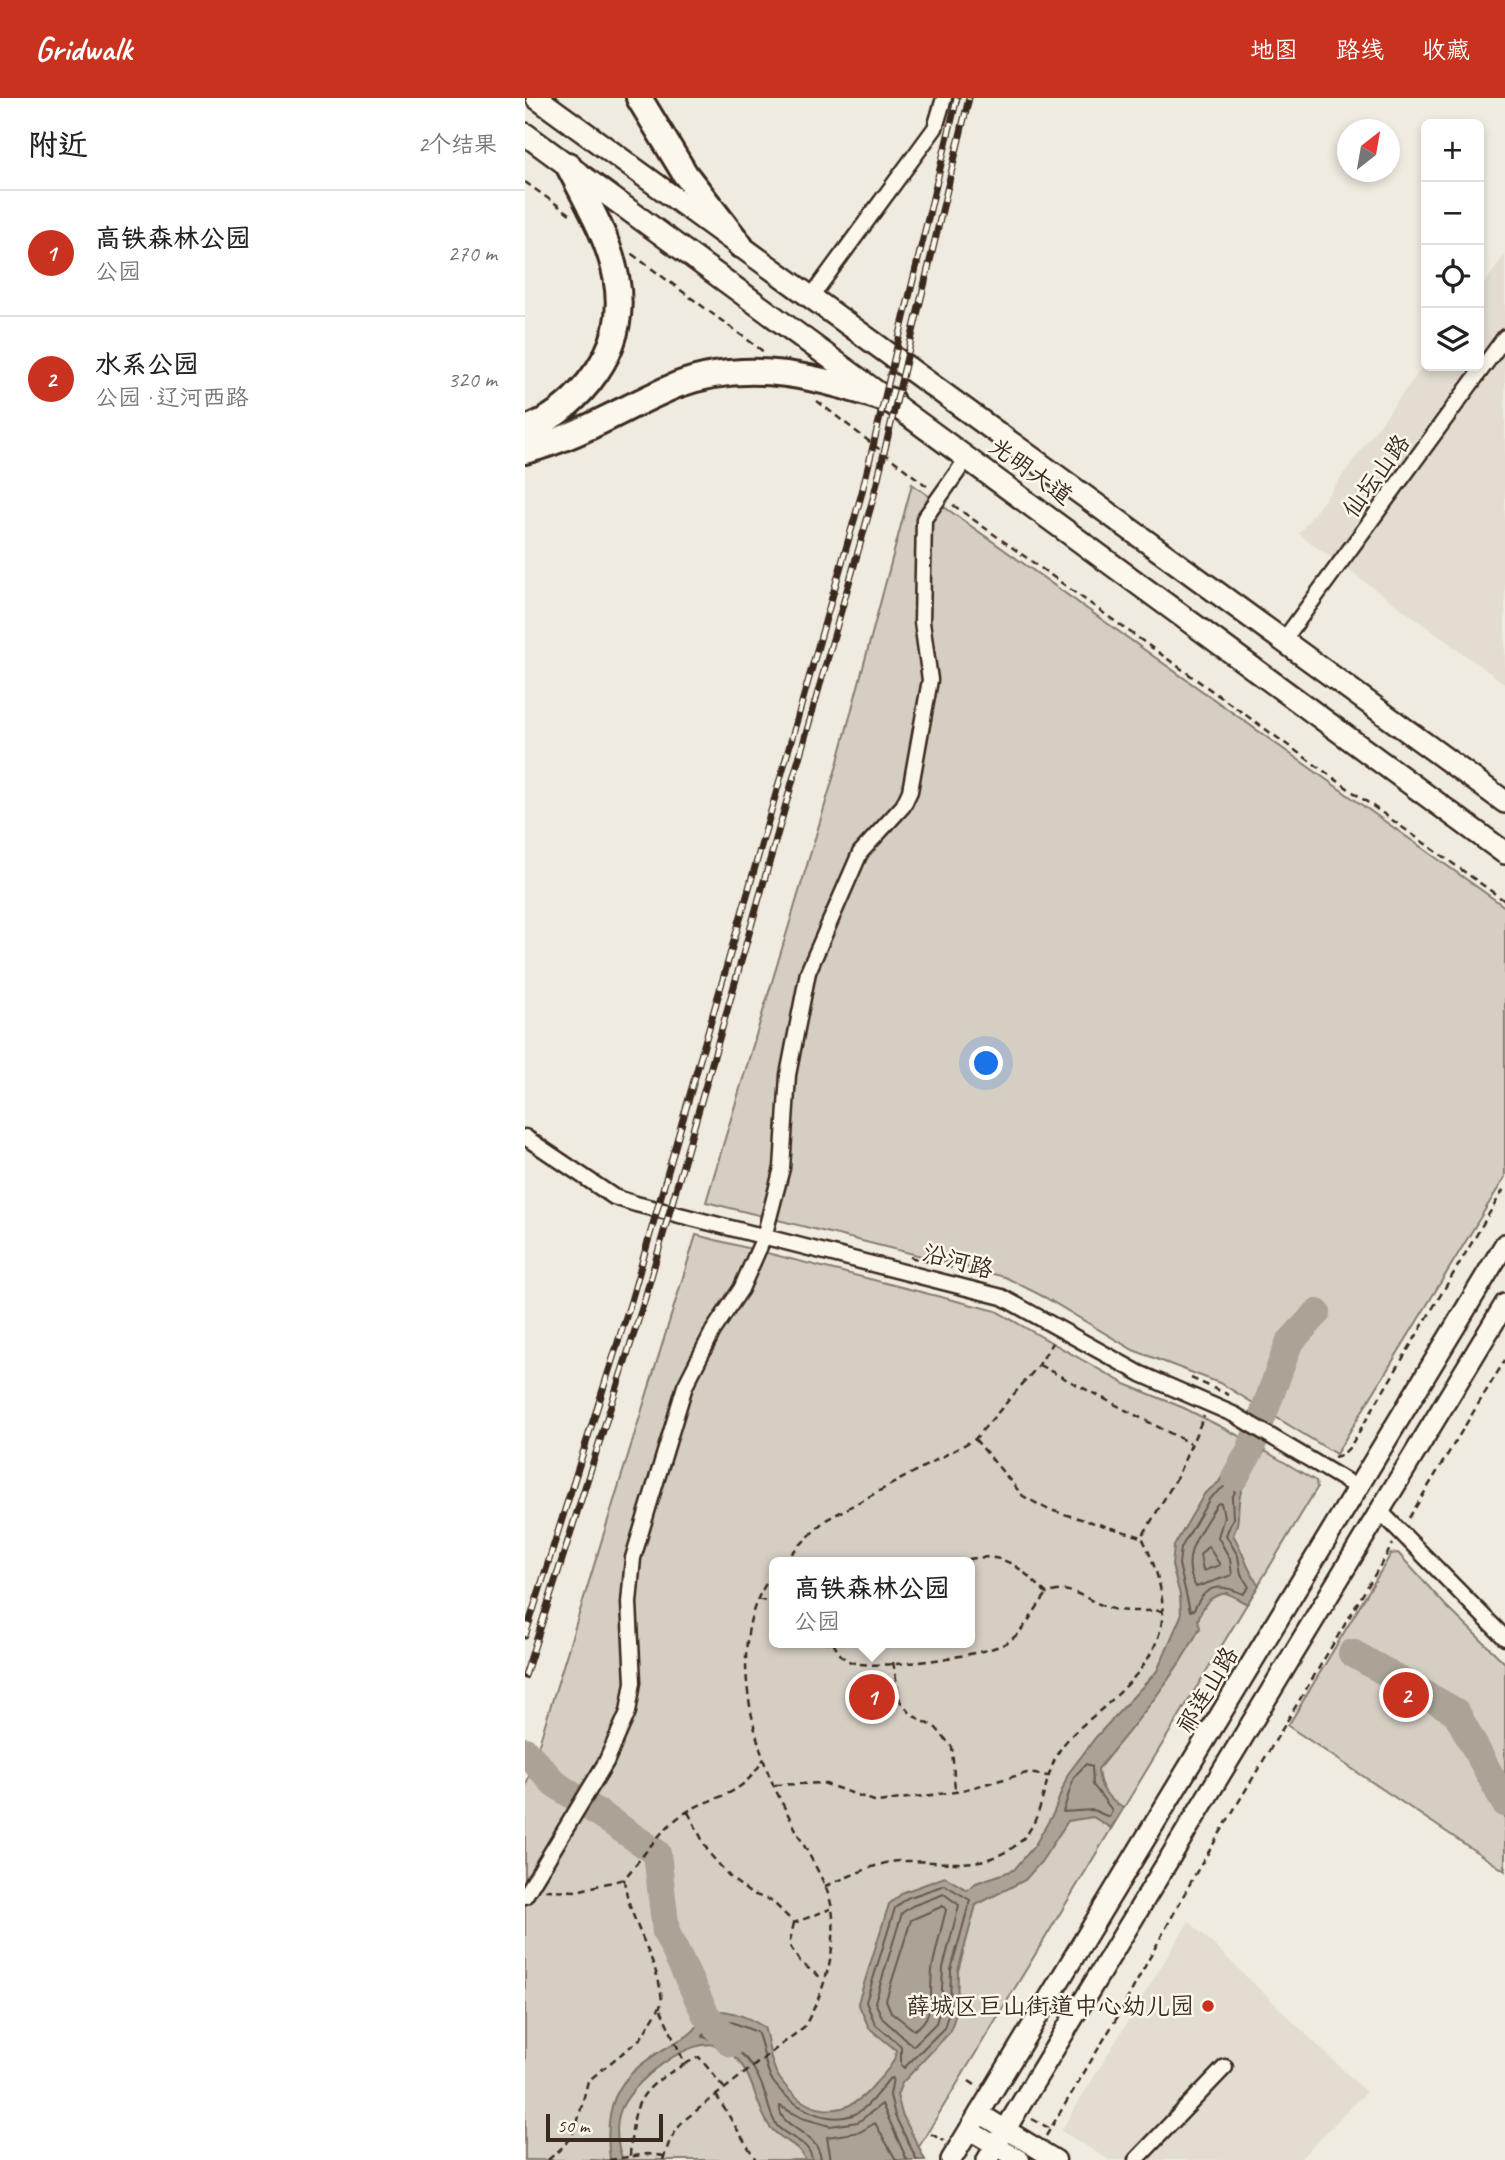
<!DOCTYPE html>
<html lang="zh">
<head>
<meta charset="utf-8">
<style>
	:root { --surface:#fff; --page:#f6f6f6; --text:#222; --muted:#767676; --line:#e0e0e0; --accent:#c8321e }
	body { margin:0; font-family:Caveat,"LXGW WenKai TC",sans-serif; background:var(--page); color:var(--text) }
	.controls { position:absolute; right:21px; top:21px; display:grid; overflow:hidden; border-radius:10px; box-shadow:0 4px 10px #0003 }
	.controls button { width:63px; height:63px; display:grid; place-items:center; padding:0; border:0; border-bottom:2px solid var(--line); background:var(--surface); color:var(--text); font:35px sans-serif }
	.compass { position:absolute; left:812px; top:21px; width:63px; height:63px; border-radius:50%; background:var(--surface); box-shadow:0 4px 10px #0003; rotate:31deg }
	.scale { position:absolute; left:21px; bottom:18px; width:117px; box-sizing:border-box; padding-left:7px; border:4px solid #3b2a1e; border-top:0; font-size:19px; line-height:24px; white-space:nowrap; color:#3b2a1e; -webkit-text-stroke:5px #fbf7ec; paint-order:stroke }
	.you { position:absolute; left:462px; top:966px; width:24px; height:24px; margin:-18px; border:5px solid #fff; border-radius:50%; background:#1a73e8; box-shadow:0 0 0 10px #1a73e833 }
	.badge { display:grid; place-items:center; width:46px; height:46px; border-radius:50%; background:var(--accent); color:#fff; font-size:23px; font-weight:700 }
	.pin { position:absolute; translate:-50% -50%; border:4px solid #fff; box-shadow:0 2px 7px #0006 }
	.popup { position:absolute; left:244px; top:1459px; width:206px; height:91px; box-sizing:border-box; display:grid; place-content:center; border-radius:10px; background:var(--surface); filter:drop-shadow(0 2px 5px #0005); font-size:23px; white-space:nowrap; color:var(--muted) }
	.popup b { font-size:26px; color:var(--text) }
	.popup::after { content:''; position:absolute; left:50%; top:100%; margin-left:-14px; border:14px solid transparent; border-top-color:var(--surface) }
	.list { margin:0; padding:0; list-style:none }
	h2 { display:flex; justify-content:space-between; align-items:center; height:91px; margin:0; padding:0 28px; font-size:30px }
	h2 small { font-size:23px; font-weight:400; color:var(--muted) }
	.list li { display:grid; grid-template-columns:46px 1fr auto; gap:21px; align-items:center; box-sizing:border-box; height:126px; padding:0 28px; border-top:2px solid var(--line) }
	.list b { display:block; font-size:26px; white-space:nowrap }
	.list p { margin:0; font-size:23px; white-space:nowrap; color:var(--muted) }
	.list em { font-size:23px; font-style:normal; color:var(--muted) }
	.icon { flex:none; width:38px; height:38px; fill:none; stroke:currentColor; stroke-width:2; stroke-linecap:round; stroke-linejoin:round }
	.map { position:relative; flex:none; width:980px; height:2062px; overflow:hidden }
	header { display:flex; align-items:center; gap:42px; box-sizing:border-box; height:98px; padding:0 35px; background:var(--accent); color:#fff }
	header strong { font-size:33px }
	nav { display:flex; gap:38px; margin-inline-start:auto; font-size:24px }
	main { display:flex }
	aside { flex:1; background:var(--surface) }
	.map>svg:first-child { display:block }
	.built { fill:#e2dcd1 }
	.green { fill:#d5cec3; stroke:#887c70; stroke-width:2; fill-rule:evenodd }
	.water { fill:#aca397; stroke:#7f7367; stroke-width:2 }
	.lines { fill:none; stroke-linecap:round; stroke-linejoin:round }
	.shore { stroke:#685a4e; stroke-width:2 }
	.river { stroke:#aca397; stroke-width:28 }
	.minor-casing { stroke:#3b2a1e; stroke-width:19 }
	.tertiary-casing { stroke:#3b2a1e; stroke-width:23 }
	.secondary-casing { stroke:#3b2a1e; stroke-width:24 }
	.primary-casing { stroke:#3b2a1e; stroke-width:26 }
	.motorway-casing { stroke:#3b2a1e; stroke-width:30 }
	.path { stroke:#3b2a1e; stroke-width:2.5; stroke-dasharray:7 5; stroke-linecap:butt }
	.minor { stroke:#fbf7ec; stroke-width:14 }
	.tertiary { stroke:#fbf7ec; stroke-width:18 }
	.secondary { stroke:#fbf7ec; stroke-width:19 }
	.primary { stroke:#fbf7ec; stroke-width:21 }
	.motorway { stroke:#fbf7ec; stroke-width:24 }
	.rail-casing { stroke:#3b2a1e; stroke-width:7 }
	.rail { stroke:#fbf7ec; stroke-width:4.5; stroke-dasharray:13; stroke-linecap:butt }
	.poi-dot { fill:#c8321e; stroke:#fbf7ec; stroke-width:2.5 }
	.labels { text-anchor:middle; stroke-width:5; stroke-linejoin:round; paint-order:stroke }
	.street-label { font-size:24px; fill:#3b2a1e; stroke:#fbf7ec }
	.poi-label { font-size:24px; fill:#3b2a1e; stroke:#fbf7ec; text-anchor:end }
</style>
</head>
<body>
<header>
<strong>Gridwalk</strong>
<nav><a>地图</a><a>路线</a><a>收藏</a></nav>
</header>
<main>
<aside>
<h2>附近<small>2个结果</small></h2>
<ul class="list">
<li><span class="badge">1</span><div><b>高铁森林公园</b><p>公园</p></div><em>270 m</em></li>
<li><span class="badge">2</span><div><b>水系公园</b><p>公园 · 辽河西路</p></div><em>320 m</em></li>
</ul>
</aside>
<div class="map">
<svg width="980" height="2062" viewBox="0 0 980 2062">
	<rect width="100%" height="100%" fill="#f0ebe0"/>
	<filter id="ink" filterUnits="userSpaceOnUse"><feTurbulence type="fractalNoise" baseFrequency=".0143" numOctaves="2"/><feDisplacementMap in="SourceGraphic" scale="14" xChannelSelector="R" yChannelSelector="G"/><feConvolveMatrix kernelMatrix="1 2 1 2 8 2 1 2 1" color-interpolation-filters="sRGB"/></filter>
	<g filter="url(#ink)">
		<path class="built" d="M980,157V586L774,436L901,264V268H954V193Z
			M664,1823L841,1994L774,2062H584L536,2033Z"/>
		<path class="green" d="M387,386L980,809V1079L811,1356L697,1286L608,1252L521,1200L480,1179L181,1104L312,667Z
			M171,1137L471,1213L600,1286L659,1310L718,1340L791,1383L792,1390L386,2062H0V1691ZM249,1464H445V1545H249Z
			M873,1455L921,1508L980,1565V1773L763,1628L866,1456Z"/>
		<path class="water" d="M718,1340L740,1353C730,1367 715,1386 714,1404C712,1419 715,1422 708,1437C719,1454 721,1472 734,1487L722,1506L702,1495C684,1498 679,1505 673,1522L675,1530C648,1581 610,1626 573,1671C574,1690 583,1701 598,1710L586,1730L568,1719L543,1723L516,1764L500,1782L451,1807L433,1873L432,1912L425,1934L377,1985L372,1997L377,2016L400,2062H280C274,2044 252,2042 243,2026C227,1999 228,1966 197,1949C167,1934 104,1986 95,2014C90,2028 92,2049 98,2062H85C76,1989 104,1970 162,1938C171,1932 173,1926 180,1919C193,1904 226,1921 239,1929C245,1946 244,1966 255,1981C281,2018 320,2023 349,1987C358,1976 371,1966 371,1952L344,1930L333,1905L364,1806L379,1794L420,1779L442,1792L451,1785L489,1772L510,1747L529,1714L543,1676L571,1639L632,1573L656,1518L655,1497L647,1467L649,1448L680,1395L694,1384Z"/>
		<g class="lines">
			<path class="shore" d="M724,1351L728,1357L707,1400L708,1420L701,1437L713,1458L716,1476L724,1489L718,1496C695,1485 680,1486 669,1512L665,1513L654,1466L656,1450L685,1400L700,1388L720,1353Z
				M696,1405L699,1419L693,1439L705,1461L707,1477L671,1489C653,1459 676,1433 692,1406Z
				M683,1448L695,1467L678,1473L675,1457Z
				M561,1666L567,1668L568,1687L587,1712L584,1719L568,1712L538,1714L549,1679Z
				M420,1787L445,1802L426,1872L425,1910L419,1930L379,1970L376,1967V1948L350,1926L341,1904L370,1810L382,1800Z
				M419,1796L434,1807L418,1870L416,1909L411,1925L388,1948L358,1921L350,1904L377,1815L387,1808Z
				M418,1808L421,1812C416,1830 412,1849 408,1866C403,1889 413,1919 389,1932L366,1914L361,1902L386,1822Z
				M287,2062C285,2043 265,2041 253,2029C246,2021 244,2009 241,1999C230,1963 213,1946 178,1939L186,1922L199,1921L232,1934C240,1950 238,1969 249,1985C266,2008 301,2028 330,2016C343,2010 355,1992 364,1981L368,1980L365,1997L370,2018L392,2062
				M296,2062C294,2033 252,2030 255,2008L277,2020L305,2028L333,2024L357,2006L382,2062
				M306,2062L302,2039L335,2034L350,2025L371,2062"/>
			<path class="river" d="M710,1379L725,1353L764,1245L792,1215
				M827,1555L931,1614L980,1705
				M0,1653L29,1685L132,1755L141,1834L181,1917L206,1945"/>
			<defs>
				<path id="minor" d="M286,199L410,30L419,0
					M758,543L980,239
					M0,1039L89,1099L111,1106L477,1199L616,1276L710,1317L833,1390
					M855,1413L980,1540
					M0,1798L81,1664L103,1614L108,1584L104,1505L108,1460L160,1288L188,1233L216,1191L239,1139L257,1070L263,977L283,874L335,755L378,708L385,693L405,582L397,524L399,421L443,359
					M611,2062L700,1969"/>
				<path id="tertiary" d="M454,2015L531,2062
					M444,2032L495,2062"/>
				<path id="secondary" d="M426,2062L980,1146
					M462,2062L980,1206"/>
				<path id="primary" d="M12,0L980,704
					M0,36L980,755"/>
				<path id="motorway" d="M114,0L160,76L215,147
					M0,331C25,323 47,305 64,284C124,210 81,139 43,67
					M0,353C54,339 101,308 152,287C226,259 295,280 366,303"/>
			</defs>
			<use href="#minor" class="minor-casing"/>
			<use href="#tertiary" class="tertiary-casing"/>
			<use href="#secondary" class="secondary-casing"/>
			<use href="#primary" class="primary-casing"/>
			<use href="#motorway" class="motorway-casing"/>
			<path class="path" d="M0,84L45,116
				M107,156L239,254
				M292,303L403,389
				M428,407L980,803
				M385,1159L466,1180
				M514,1267L666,1346
				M666,1280L704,1297
				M450,1341L498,1398L522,1411L617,1439L651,1381L679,1318
				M809,1359L817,1357L825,1349L980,1089
				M884,1420L980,1262
				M258,1464L299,1423L450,1341L514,1267L527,1245
				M432,1464C476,1451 492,1466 522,1496C546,1485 562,1503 584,1510C599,1515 622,1512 639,1513
				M233,1501L249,1505
				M308,1545C313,1553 317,1561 326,1564C350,1573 459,1558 481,1545C501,1533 508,1512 522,1496
				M368,1564L375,1603L387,1617L411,1630L427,1649L430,1693
				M250,1687L298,1685L352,1704L430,1694L502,1675L523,1678
				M163,1714L184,1755L206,1780L225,1795L247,1803L269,1825L305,1811
				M300,1788C319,1781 355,1763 375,1763C413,1762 448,1773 484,1752C520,1731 515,1688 533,1655C543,1637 562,1624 578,1610C641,1554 654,1517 617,1439
				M20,1792L52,1793L99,1781
				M269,1825L264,1847L276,1865L298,1881
				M160,1966L174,1959L200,1991
				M444,1983L450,1987
				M191,1997L231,2062
				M507,2021L526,2031
				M406,2036L419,2043
				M521,2038L593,1918L668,1780L868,1446
				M105,2058C108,2004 113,1992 160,1966L136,1912
				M23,2062L39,2048L51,2030L63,1983L116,1940L137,1905C135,1863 104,1825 99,1781C116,1761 133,1735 154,1719C188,1694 212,1705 238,1662
				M84,2062L122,2056L139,2058
				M138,2062L145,2042L158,2023L279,1929C299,1895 313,1850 307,1811C303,1786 285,1760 274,1738C262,1713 246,1687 238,1660C220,1604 207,1524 249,1475"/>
			<use href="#minor" class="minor"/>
			<use href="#tertiary" class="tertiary"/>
			<use href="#secondary" class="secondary"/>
			<use href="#primary" class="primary"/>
			<use href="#motorway" class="motorway"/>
			<defs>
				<path id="rail" d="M0,1538L106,1203L336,398L432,0
					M0,1578L118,1207L348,401L444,0"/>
			</defs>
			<use href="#rail" class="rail-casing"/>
			<use href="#rail" class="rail"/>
		</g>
	</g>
	<circle class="poi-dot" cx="683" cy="1908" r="7"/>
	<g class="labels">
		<g class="street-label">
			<text transform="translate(506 373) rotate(36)" y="8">光明大道</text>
			<text transform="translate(851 378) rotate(-54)" y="8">仙坛山路</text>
			<text transform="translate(433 1163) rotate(15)" y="8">沿河路</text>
			<text transform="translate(682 1592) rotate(-59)" y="8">祁连山路</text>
		</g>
		<g class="poi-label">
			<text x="669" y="1916">薛城区巨山街道中心幼儿园</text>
		</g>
	</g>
</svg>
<div class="controls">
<button>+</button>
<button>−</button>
<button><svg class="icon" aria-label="locate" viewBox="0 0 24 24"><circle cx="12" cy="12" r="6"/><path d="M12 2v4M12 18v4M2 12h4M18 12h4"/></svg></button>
<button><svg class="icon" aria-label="layers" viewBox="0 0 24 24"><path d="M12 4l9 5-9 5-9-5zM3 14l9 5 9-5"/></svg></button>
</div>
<svg class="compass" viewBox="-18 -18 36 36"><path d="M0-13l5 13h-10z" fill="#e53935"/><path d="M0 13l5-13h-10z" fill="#767676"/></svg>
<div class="scale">50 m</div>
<div class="you"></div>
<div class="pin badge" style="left:347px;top:1599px">1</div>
<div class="popup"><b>高铁森林公园</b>公园</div>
<div class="pin badge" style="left:881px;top:1597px">2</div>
</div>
</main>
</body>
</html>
